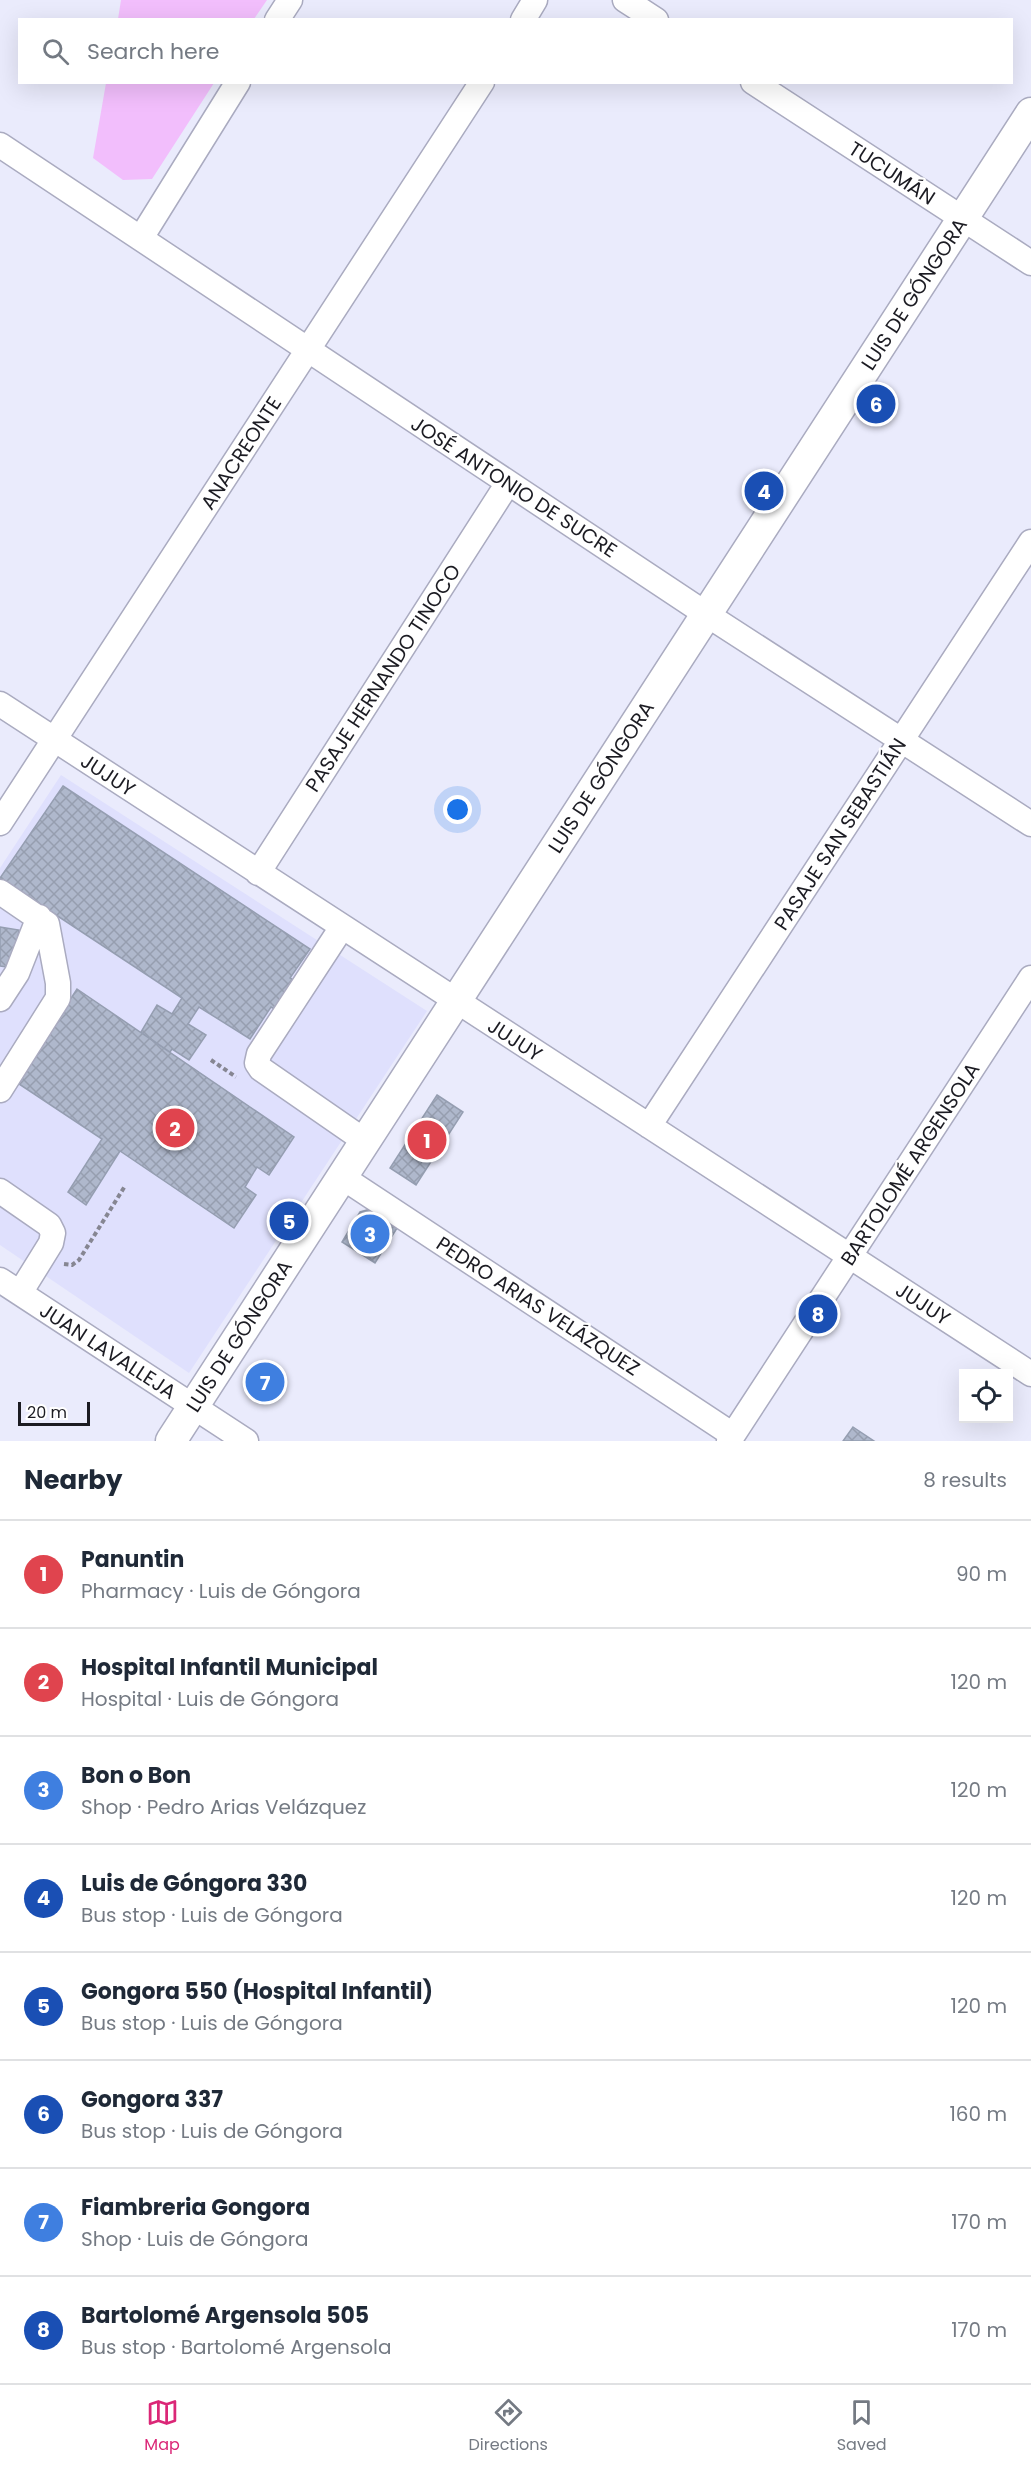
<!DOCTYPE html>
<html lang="en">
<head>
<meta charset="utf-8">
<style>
	:root { --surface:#fff; --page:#f6f6f7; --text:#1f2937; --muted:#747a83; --line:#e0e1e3; --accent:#db2777 }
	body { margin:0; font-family:Poppins,sans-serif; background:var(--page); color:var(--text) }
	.controls { position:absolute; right:18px; bottom:18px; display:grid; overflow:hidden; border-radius:0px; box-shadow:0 6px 24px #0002 }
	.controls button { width:54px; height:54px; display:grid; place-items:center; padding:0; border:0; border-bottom:2px solid var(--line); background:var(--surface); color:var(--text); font:30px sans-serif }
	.scale { position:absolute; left:18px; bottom:15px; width:72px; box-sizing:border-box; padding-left:6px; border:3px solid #1b1b22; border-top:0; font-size:16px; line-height:21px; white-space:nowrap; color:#1b1b22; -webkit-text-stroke:4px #fff; paint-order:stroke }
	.you { position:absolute; left:458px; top:810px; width:21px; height:21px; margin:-15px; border:4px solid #fff; border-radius:50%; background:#1a73e8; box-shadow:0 0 0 9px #1a73e833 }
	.badge { display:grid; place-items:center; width:39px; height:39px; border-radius:50%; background:var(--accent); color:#fff; font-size:20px; font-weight:700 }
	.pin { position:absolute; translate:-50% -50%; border:3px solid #fff; box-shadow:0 2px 6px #0006 }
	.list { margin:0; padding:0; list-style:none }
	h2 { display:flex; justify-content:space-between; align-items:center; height:78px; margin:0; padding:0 24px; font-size:26px }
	h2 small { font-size:20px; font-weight:400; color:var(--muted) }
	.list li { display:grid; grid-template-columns:39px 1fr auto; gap:18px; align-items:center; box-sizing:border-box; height:108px; padding:0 24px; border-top:2px solid var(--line) }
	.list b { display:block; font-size:22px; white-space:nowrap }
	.list p { margin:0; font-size:20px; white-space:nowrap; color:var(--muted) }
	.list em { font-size:20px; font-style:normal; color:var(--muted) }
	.icon { flex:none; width:33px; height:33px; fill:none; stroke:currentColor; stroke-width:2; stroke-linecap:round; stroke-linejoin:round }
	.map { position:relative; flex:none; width:1031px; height:1441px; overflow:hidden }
	.search { position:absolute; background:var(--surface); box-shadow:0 6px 24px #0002; left:18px; right:18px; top:18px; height:66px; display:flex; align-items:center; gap:15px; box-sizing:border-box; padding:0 21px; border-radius:0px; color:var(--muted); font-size:22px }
	.sheet { height:942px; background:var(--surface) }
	nav { display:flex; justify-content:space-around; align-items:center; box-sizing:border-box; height:84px; border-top:2px solid var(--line); background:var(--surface); font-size:16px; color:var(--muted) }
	nav a { display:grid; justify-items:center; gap:3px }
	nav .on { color:var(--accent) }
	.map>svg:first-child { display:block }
	.built { fill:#dfe0fd }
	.green { fill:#f2befc }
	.building { fill:url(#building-cross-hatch); stroke:#959eb1; stroke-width:1.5 }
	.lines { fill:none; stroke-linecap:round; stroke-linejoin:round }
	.minor-casing { stroke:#aaabc0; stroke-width:27 }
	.major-casing { stroke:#aaabc0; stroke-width:33 }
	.path { stroke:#868692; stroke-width:4; stroke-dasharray:4.5 3; stroke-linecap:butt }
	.minor { stroke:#fff; stroke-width:24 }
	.major { stroke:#fff; stroke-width:30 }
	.labels { text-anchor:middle; stroke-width:4.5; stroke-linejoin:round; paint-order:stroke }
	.street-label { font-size:20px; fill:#1b1b22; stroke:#fff }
</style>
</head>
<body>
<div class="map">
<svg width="1031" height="1441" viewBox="0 0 1031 1441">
	<defs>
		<pattern id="building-cross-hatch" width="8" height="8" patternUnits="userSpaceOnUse" patternTransform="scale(1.5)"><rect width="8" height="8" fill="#afb8cc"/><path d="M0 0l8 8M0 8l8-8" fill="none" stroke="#969eaf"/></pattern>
	</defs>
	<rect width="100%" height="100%" fill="#eaebfc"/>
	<path class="built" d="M61,775L427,1011L189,1373L0,1245V868Z"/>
	<path class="green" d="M121,0H267L254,19H118Z
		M106,83V82L214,83L152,179L123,180L93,158Z"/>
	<path class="building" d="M63,786L310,949L290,978L298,983L280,1012L271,1007L250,1039L199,1007L188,1024L206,1035L189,1060L172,1049L170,1052L141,1032L157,1005L172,1014L182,998L0,878Z
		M0,927L19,930L13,968L0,966Z
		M77,989L294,1137L269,1175L257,1167L245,1187L256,1195L234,1228L120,1151L86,1205L68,1192L102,1139L16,1082Z
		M437,1095L463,1112L416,1185L390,1168Z
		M374,1208L399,1225L375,1263L342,1242L360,1212Z
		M853,1427L874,1441H843Z"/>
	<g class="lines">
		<defs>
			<path id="minor" d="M625,0L656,20
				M277,20L290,0
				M523,20L535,0
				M753,82L1031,263
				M0,145L706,614L1031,824
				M141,238L238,82
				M0,704L1031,1374
				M0,823L482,82
				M258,873L508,483
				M0,892L47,924L58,983V998L0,1090
				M342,927L259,1054L257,1063L261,1069L365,1141
				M0,999L17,973L39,917
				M649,1126L1031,542
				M342,1177L733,1435
				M0,1191L49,1225L53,1233L51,1243L20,1293
				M0,1280L246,1441
				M729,1441L1031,978"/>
			<path id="major" d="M171,1441L1031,113"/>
		</defs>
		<use href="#minor" class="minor-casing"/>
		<use href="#major" class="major-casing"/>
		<path class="path" d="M211,1060L236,1077
			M64,1264L72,1265L79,1260L125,1186"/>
		<use href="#minor" class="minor"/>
		<use href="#major" class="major"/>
	</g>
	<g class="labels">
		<g class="street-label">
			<text transform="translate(892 173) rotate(33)" y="7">TUCUMÁN</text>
			<text transform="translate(914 294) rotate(-57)" y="7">LUIS DE GÓNGORA</text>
			<text transform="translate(241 453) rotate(-57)" y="7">ANACREONTE</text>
			<text transform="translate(514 487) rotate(33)" y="7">JOSÉ ANTONIO DE SUCRE</text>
			<text transform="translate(383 678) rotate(-57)" y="7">PASAJE HERNANDO TINOCO</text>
			<text transform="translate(108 775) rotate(33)" y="7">JUJUY</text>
			<text transform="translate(601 777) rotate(-57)" y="7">LUIS DE GÓNGORA</text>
			<text transform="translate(840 834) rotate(-57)" y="7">PASAJE SAN SEBASTIÁN</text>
			<text transform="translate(515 1040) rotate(33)" y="7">JUJUY</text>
			<text transform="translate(910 1164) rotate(-57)" y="7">BARTOLOMÉ ARGENSOLA</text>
			<text transform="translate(923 1304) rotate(33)" y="7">JUJUY</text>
			<text transform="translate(538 1306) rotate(33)" y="7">PEDRO ARIAS VELÁZQUEZ</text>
			<text transform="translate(239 1336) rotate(-57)" y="7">LUIS DE GÓNGORA</text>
			<text transform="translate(108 1351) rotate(33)" y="7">JUAN LAVALLEJA</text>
		</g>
	</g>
</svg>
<div class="controls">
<button><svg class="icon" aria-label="locate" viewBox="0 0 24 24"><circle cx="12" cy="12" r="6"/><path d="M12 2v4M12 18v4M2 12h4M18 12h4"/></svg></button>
</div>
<div class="scale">20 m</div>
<div class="you"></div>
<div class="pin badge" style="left:427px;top:1140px;background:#e0444e">1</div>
<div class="pin badge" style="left:175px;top:1128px;background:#e0444e">2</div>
<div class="pin badge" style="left:370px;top:1234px;background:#3f7fe0">3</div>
<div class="pin badge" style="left:764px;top:491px;background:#1a4fb4">4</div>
<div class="pin badge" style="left:289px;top:1221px;background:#1a4fb4">5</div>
<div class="pin badge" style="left:876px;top:404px;background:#1a4fb4">6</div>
<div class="pin badge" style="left:265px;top:1382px;background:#3f7fe0">7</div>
<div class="pin badge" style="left:818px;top:1314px;background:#1a4fb4">8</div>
<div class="search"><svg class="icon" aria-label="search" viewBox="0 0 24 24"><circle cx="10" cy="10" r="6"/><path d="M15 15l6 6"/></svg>Search here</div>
</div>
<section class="sheet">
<h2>Nearby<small>8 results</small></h2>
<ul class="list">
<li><span class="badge" style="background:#e0444e">1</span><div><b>Panuntin</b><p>Pharmacy · Luis de Góngora</p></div><em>90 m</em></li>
<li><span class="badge" style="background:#e0444e">2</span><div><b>Hospital Infantil Municipal</b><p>Hospital · Luis de Góngora</p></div><em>120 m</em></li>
<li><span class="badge" style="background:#3f7fe0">3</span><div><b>Bon o Bon</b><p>Shop · Pedro Arias Velázquez</p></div><em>120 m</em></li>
<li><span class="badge" style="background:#1a4fb4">4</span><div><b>Luis de Góngora 330</b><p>Bus stop · Luis de Góngora</p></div><em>120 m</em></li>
<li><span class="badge" style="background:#1a4fb4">5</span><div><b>Gongora 550 (Hospital Infantil)</b><p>Bus stop · Luis de Góngora</p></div><em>120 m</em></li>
<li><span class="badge" style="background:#1a4fb4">6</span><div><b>Gongora 337</b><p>Bus stop · Luis de Góngora</p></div><em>160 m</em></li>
<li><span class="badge" style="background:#3f7fe0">7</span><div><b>Fiambreria Gongora</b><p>Shop · Luis de Góngora</p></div><em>170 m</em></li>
<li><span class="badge" style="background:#1a4fb4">8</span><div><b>Bartolomé Argensola 505</b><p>Bus stop · Bartolomé Argensola</p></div><em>170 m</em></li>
</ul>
</section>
<nav>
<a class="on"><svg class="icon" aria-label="map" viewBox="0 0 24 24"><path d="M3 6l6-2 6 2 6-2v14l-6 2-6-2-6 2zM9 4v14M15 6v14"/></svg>Map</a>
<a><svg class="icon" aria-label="directions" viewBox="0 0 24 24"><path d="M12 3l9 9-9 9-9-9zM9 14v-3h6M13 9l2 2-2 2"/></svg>Directions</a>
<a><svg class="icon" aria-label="saved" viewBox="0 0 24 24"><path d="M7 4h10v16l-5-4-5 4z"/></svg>Saved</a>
</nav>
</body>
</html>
